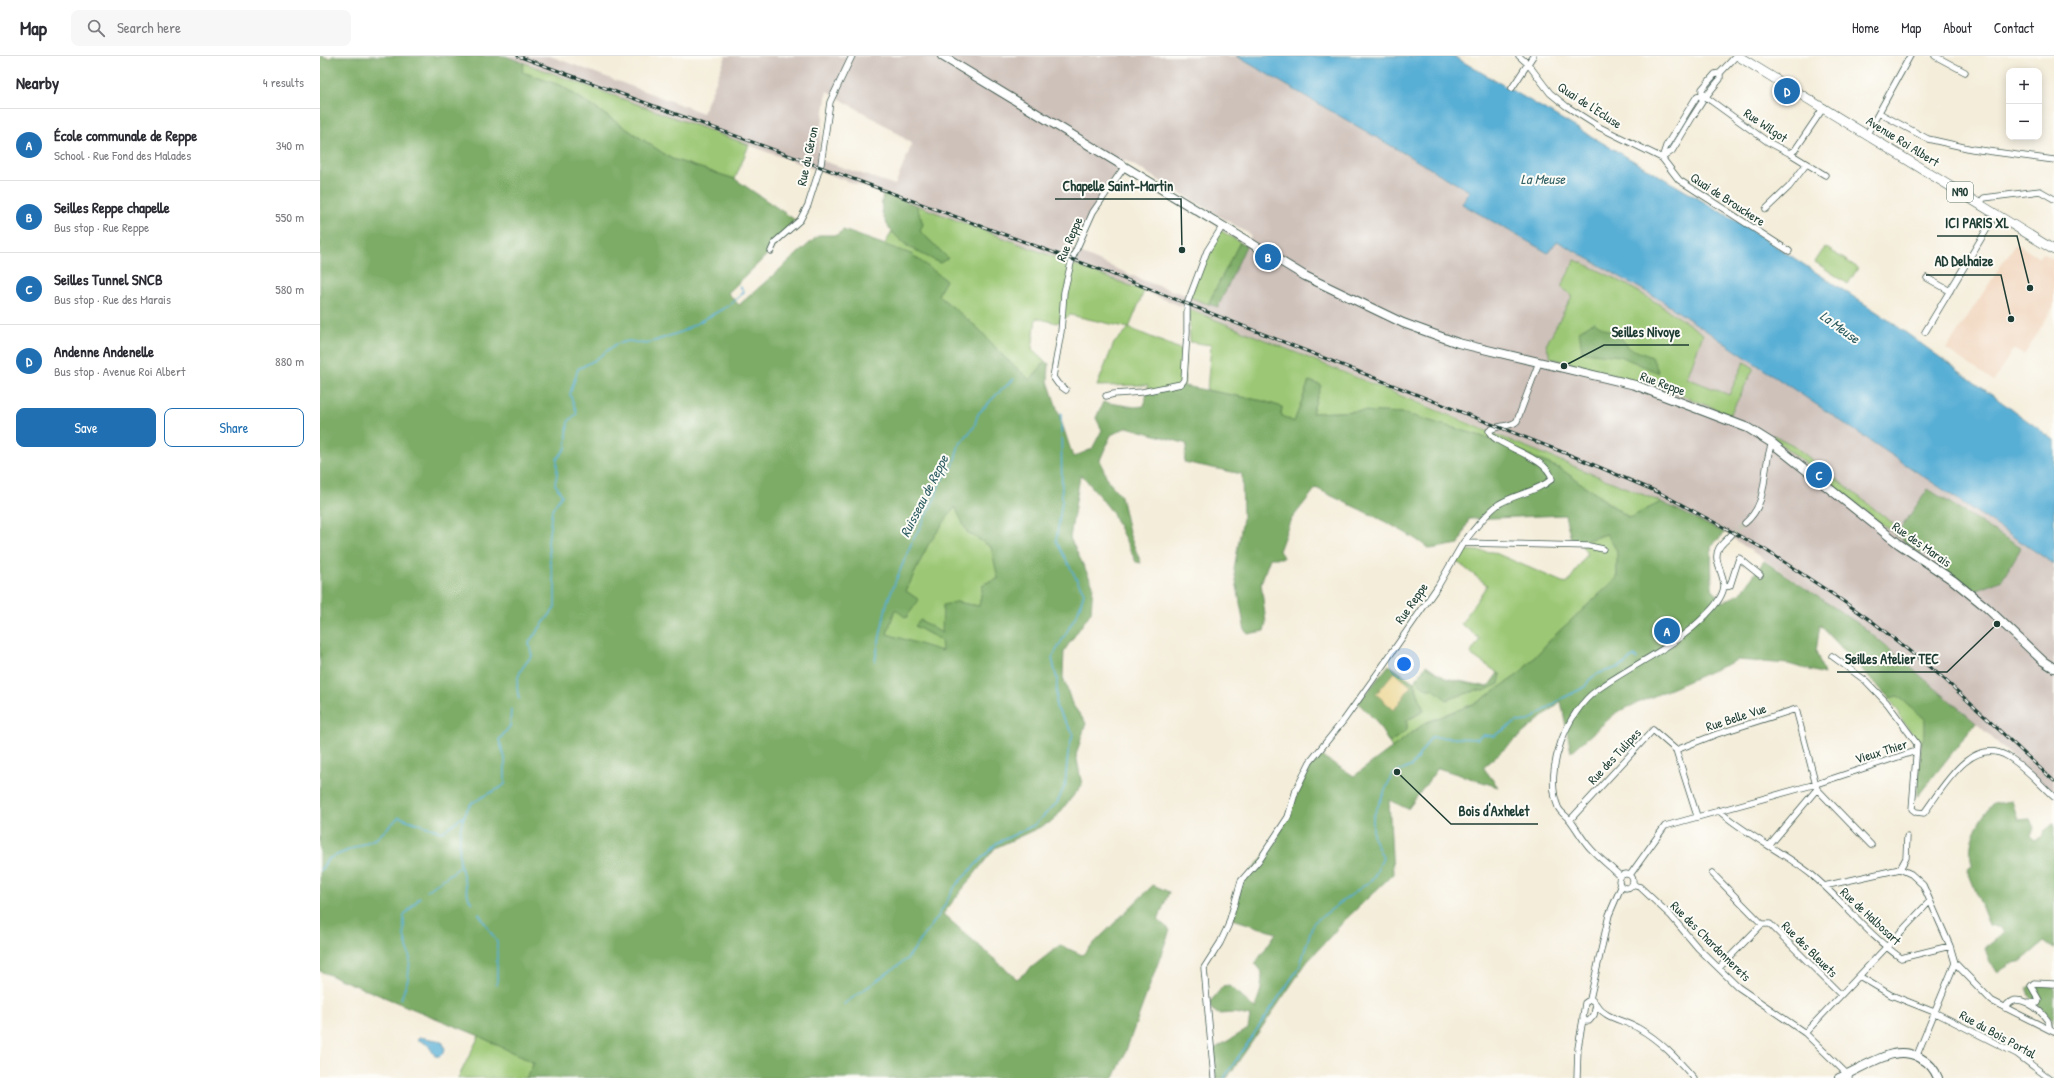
<!DOCTYPE html>
<html lang="en">
<head>
<meta charset="utf-8">
<style>
	:root { --surface:#fff; --page:#f7f7f7; --text:#2b2b33; --muted:#7c7c81; --line:#e1e1e2; --accent:#1f6fb2 }
	body { margin:0; font-family:"Patrick Hand",sans-serif; background:var(--page); color:var(--text) }
	.controls { position:absolute; right:12px; top:12px; display:grid; overflow:hidden; border-radius:8px; box-shadow:0 2px 10px #0003 }
	.controls button { width:36px; height:36px; display:grid; place-items:center; padding:0; border:0; border-bottom:1px solid var(--line); background:var(--surface); color:var(--text); font:20px sans-serif }
	.you { position:absolute; left:1084px; top:608px; width:14px; height:14px; margin:-10px; border:3px solid #fff; border-radius:50%; background:#1a73e8; box-shadow:0 0 0 6px #1a73e833 }
	.badge { display:grid; place-items:center; width:26px; height:26px; border-radius:50%; background:var(--accent); color:#fff; font-size:13px; font-weight:700 }
	.pin { position:absolute; translate:-50% -50%; border:2px solid #fff; box-shadow:0 1px 4px #0006 }
	.list { margin:0; padding:0; list-style:none }
	h2 { display:flex; justify-content:space-between; align-items:center; height:52px; margin:0; padding:0 16px; font-size:17px }
	h2 small { font-size:13px; font-weight:400; color:var(--muted) }
	.list li { display:grid; grid-template-columns:26px 1fr auto; gap:12px; align-items:center; box-sizing:border-box; height:72px; padding:0 16px; border-top:1px solid var(--line) }
	.list b { display:block; font-size:15px; white-space:nowrap }
	.list p { margin:0; font-size:13px; white-space:nowrap; color:var(--muted) }
	.list em { font-size:13px; font-style:normal; color:var(--muted) }
	.actions { display:flex; gap:8px; padding:12px 16px }
	.actions a { flex:1; padding:9px 0; border:1px solid var(--accent); border-radius:8px; text-align:center; font-size:14px; color:var(--accent) }
	.actions .main { background:var(--accent); color:#fff }
	.icon { flex:none; width:22px; height:22px; fill:none; stroke:currentColor; stroke-width:2; stroke-linecap:round; stroke-linejoin:round }
	.map { position:relative; flex:none; width:1734px; height:1022px; overflow:hidden }
	header { display:flex; align-items:center; gap:24px; box-sizing:border-box; height:56px; padding:0 20px; background:var(--surface); border-bottom:1px solid var(--line) }
	header strong { font-size:19px }
	nav { display:flex; gap:22px; margin-inline-start:auto; font-size:14px }
	.search { width:280px; height:36px; background:var(--page); display:flex; align-items:center; gap:10px; box-sizing:border-box; padding:0 14px; border-radius:8px; color:var(--muted); font-size:15px }
	main { display:flex }
	aside { flex:1; background:var(--surface) }
	.map>svg:first-child { display:block }
	.built { fill:#f1d5bd }
	.industrial { fill:#cec1ba; fill-rule:evenodd }
	.green { fill:#9cc875; stroke:#5e8254 }
	.forest { fill:#7dac66; stroke:#4e744d; fill-rule:evenodd }
	.sand { fill:#eeda9e; stroke:#868c69 }
	.water { fill:#58afd5; stroke:#3c7684 }
	.lines { fill:none; stroke-linecap:round; stroke-linejoin:round }
	.stream { stroke:#58afd5; stroke-width:1.5 }
	.street-tunnel { stroke:#c9cab9; stroke-width:5.5; stroke-dasharray:5.5 3; stroke-linecap:butt }
	.street-casing { stroke:#3f574d; stroke-width:7 }
	.secondary-casing { stroke:#3f574d; stroke-width:10 }
	.primary-casing { stroke:#3f574d; stroke-width:10 }
	.street { stroke:#fff; stroke-width:5.5 }
	.secondary { stroke:#fff; stroke-width:8 }
	.primary { stroke:#fff; stroke-width:9 }
	.rail-casing { stroke:#1f3d34; stroke-width:3 }
	.rail { stroke:#fdfcf7; stroke-width:1.5; stroke-dasharray:4.5; stroke-linecap:butt }
	.labels { text-anchor:middle; stroke-width:4; stroke-linejoin:round; paint-order:stroke }
	.shield { fill:#fdfcf7; stroke:#62766e; stroke-width:1 }
	.shield-label { font-size:12px; font-weight:bold; fill:#1f3d34 }
	.street-label { font-size:13px; fill:#1f3d34; stroke:#fdfcf7 }
	.water-label { font-size:14px; font-style:italic; fill:#305f64; stroke:#fdfcf7 }
	.leader { fill:none; stroke:#1f3d34; stroke-width:1.5 }
	.callout-dot { fill:#1f3d34; stroke:#fdfcf7; stroke-width:1.5 }
	.callout-label { font-size:14px; text-anchor:middle; font-weight:bold; fill:#1f3d34; stroke:#fdfcf7; stroke-width:4; stroke-linejoin:round; paint-order:stroke }
</style>
</head>
<body>
<header>
<strong>Map</strong>
<div class="search"><svg class="icon" aria-label="search" viewBox="0 0 24 24"><circle cx="10" cy="10" r="6"/><path d="M15 15l6 6"/></svg>Search here</div>
<nav><a>Home</a><a>Map</a><a>About</a><a>Contact</a></nav>
</header>
<main>
<aside>
<h2>Nearby<small>4 results</small></h2>
<ul class="list">
<li><span class="badge">A</span><div><b>École communale de Reppe</b><p>School · Rue Fond des Malades</p></div><em>340 m</em></li>
<li><span class="badge">B</span><div><b>Seilles Reppe chapelle</b><p>Bus stop · Rue Reppe</p></div><em>550 m</em></li>
<li><span class="badge">C</span><div><b>Seilles Tunnel SNCB</b><p>Bus stop · Rue des Marais</p></div><em>580 m</em></li>
<li><span class="badge">D</span><div><b>Andenne Andenelle</b><p>Bus stop · Avenue Roi Albert</p></div><em>880 m</em></li>
</ul>
<div class="actions"><a class="main">Save</a><a>Share</a></div>
</aside>
<div class="map">
<svg width="1734" height="1022" viewBox="0 0 1734 1022">
	<rect width="100%" height="100%" fill="#fdfcf7"/>
	<filter id="ink" filterUnits="userSpaceOnUse"><feTurbulence type="fractalNoise" baseFrequency=".025" numOctaves="2"/><feDisplacementMap in="SourceGraphic" scale="8" xChannelSelector="R" yChannelSelector="G"/><feConvolveMatrix kernelMatrix="1 2 1 2 8 2 1 2 1" color-interpolation-filters="sRGB"/></filter>
	<filter id="wash" filterUnits="userSpaceOnUse"><feTurbulence type="fractalNoise" baseFrequency=".012" numOctaves="4" result="noise"/><feDisplacementMap in="SourceGraphic" scale="16" xChannelSelector="R" yChannelSelector="G"/><feGaussianBlur stdDeviation="0.9" result="paint"/><feColorMatrix in="noise" values="0 0 0 0 0 0 0 0 0 0 0 0 0 0 0 0 0 1.4 0 .05"/><feComposite in="paint" operator="in"/></filter>
	<g filter="url(#wash)">
		<rect width="100%" height="100%" fill="#f4edda"/>
		<path class="built" d="M1696,187L1719,202L1723,197L1734,204V250L1704,299L1693,293L1674,325L1626,293Z"/>
		<path class="industrial" d="M185,0H230L383,57L406,0H916L1149,135L1143,147L1228,197L1236,185L1339,243L1734,508V739L1656,667L1542,570L1405,477L1341,446L1078,337L776,216ZM507,35L571,73L592,88L575,129L497,103ZM805,104L931,179L898,250L827,226L751,193L772,156Z"/>
		<path class="green" d="M204,7L429,89L415,123L352,103L242,30L202,16Z
			M596,149L824,235L809,272L865,295L864,330L827,337L828,329L777,330L794,287L809,272L750,259L737,267L716,262L712,294L725,306L710,324L683,300L659,273L618,239L626,224L591,198L564,189L572,176L588,191L620,207L628,202L600,175L603,168Z
			M900,174L920,186L888,248L869,241L882,207Z
			M1505,191L1538,212L1528,228L1495,206Z
			M1255,204C1300,222 1343,250 1383,278L1367,322L1409,339L1424,306L1434,312L1410,359L1354,336L1231,302L1226,289L1252,240L1241,231Z
			M869,253L1341,446L1310,462L1241,413L1161,380L1083,357L1040,355L992,357L1001,329L989,325L974,366L961,359L962,351L943,345L887,334L891,289L870,286Z
			M1453,379L1473,389L1580,473L1576,479L1452,381Z
			M635,450L647,476L671,491L679,523L663,528L659,550L636,546L622,578L601,564L595,570L621,584L623,596L567,578L575,553L599,544L586,535L608,489Z
			M1287,478L1297,495V522L1234,580L1199,618L1158,646L1105,667L1072,692L1069,687L1087,674V665L1104,655L1094,626L1096,624L1107,633L1113,632L1127,644L1157,634L1164,635L1181,619L1150,598L1160,583L1141,568L1167,529L1136,505L1144,494L1173,496L1247,528L1267,498L1260,486Z
			M1578,640L1605,663V677L1601,689L1579,660L1580,658L1569,642Z
			M159,980L214,1007L206,1022H138Z"/>
		<path class="forest" d="M0,0L9,2L14,0H185L204,7L202,16L242,30L352,103L415,123L475,164L451,195L408,237L419,249L499,179H517L523,174L591,198L626,224L618,239L659,273L683,300L710,324L725,306L729,308L728,325L753,401L772,393L782,374L776,362L783,346L815,351L824,350L827,337L864,330L943,345L962,351L961,359L974,366L989,325L1001,329L992,357L1040,355L1083,357L1161,380L1241,413L1309,462L1341,446L1405,477L1391,490L1392,532L1403,546L1421,537L1444,505L1542,570L1656,667L1597,741L1601,689L1605,677V663L1578,640L1569,642L1500,569L1496,595L1504,618L1468,608L1417,604L1297,656L1251,696L1241,645L1163,711L1178,731L1118,712L1088,753L1069,744L1073,818L1025,864L987,906L907,1022H896L894,993L928,973L930,960L914,957L898,958L891,953L890,946L904,929L911,931L935,953L941,933L942,917L935,908L956,877L913,863L922,826L956,785L991,708L1000,699L1034,720L1105,667L1158,646L1199,618L1234,580L1297,522V495L1287,478L1260,486L1251,483L1245,459L1149,463L1139,488L1110,493C1075,467 1034,452 996,432L970,465L959,495L964,502H950L941,527L946,567L944,575L928,578L925,575L914,513L923,462L922,418L864,406L867,388L807,371L791,379L780,404L788,425L801,440L810,480L821,507L816,506L792,456L763,420H760L750,482L773,529L771,556L744,595L743,621L752,648L766,667L756,699L762,729L733,765L675,792L623,858L697,923L740,889L762,899L833,829L849,836L838,864L850,874L804,1000L794,1022H206L214,1007L157,979L0,915ZM635,451L647,476L671,491L678,523L663,528L659,550L636,546L623,549L622,577L600,564L595,570L621,584L622,595L567,578L575,553L586,562L599,544L586,535L608,489Z
			M563,137L596,149L603,168L600,175L628,202L620,207C598,196 569,184 562,156C561,151 562,143 563,137Z
			M920,186L926,190L898,251L888,248Z
			M1274,266L1302,283L1309,292L1332,301L1339,317L1300,300L1262,296L1259,275Z
			M1608,433L1701,492L1682,524L1655,535L1624,513L1626,509L1614,499L1600,497L1576,479Z
			M1069,609L1094,626L1104,655L1087,664V674L1069,687L1056,665L1038,647Z
			M1106,609L1125,622L1168,631L1178,617L1181,619L1179,628L1164,635L1157,634L1127,644L1113,633H1107L1096,624Z
			M1692,745L1698,764L1710,763L1714,772L1711,779L1714,784L1722,781L1724,776L1734,767V893L1724,886L1699,907L1691,908L1678,916L1670,907L1665,892L1684,877L1681,872L1669,869L1647,813L1652,809C1646,786 1658,764 1673,748Z
			M1714,927L1730,928L1734,933V966L1709,940L1707,932Z"/>
		<path class="sand" d="M1074,616L1091,630L1074,654L1056,638Z"/>
		<path class="water" d="M916,0H1133L1417,165L1560,258L1734,384V508L1339,243L1237,185L1228,197L1142,148L1149,135Z
			M99,981L117,984L123,987L125,993C123,998 121,1001 115,1000L108,989L97,983Z"/>
		<g class="lines">
			<path class="stream" d="M1385,36L1397,22
				M1350,92L1369,61
				M555,605L567,546L591,488L615,442L620,426L633,410L639,389L654,371L658,358L678,337L694,323
				M199,643C194,623 199,614 212,600L209,586L235,552V529L230,506L228,486L232,454L242,439L235,428L237,418V403L246,392L248,366L257,357L250,338L258,313L275,304L296,288L309,285L326,288L361,276L410,249L424,236L420,230
				M141,811L149,843L152,847
				M0,815L8,803L57,782L79,761L122,776L145,759
				M107,835L140,811C139,792 137,764 151,748C153,746 158,744 161,742C169,736 178,735 185,728V702L179,684L190,670L191,653
				M159,858L177,886V929
				M81,943L88,923L90,903L84,879V860L100,841
				M524,948L587,903L617,862L636,829L677,787L714,769L737,747L745,729L748,697L753,677L736,651L737,623L732,602L758,556L764,537L736,485L742,446L741,357
				M904,1022L980,910L993,867L1053,823L1063,802L1053,781V761L1072,719L1092,710L1111,681L1157,683L1162,679L1174,680L1196,666L1209,665L1241,643L1265,631C1273,613 1291,617 1305,608C1308,605 1310,602 1315,600L1317,603"/>
		</g>
	</g>
	<g filter="url(#ink)">
		<g class="lines">
			<path class="street-tunnel" d="M1412,478L1425,467"/>
			<defs>
				<path id="street" d="M1199,0L1208,8L1230,37L1246,50L1279,71L1342,102L1359,124L1469,195
					M1615,0L1645,16
					M1192,32L1213,0
					M1383,39L1448,86L1469,97L1475,94L1504,51
					M1559,57L1608,83L1652,93L1734,104
					M1547,78L1590,0
					M1469,97L1505,119
					M1342,102L1346,90L1377,40L1388,38L1400,23V17L1416,0
					M1342,102L1352,95L1373,60L1382,46V33L1395,18L1400,17
					M1659,148L1664,142L1720,135L1734,143
					M1446,153L1469,131L1485,110V107
					M451,195L455,186L480,164L488,149L501,108L510,46L532,0
					M1607,222L1630,235
					M1605,276L1676,158
					M746,334L738,328L733,321L741,276L744,236L752,203L773,156L805,110
					M786,340L794,338L822,336L861,328L864,324L867,276V248L887,195L902,171
					M1425,467C1450,446 1441,414 1452,387
					M1143,487C1154,474 1165,458 1179,448C1195,438 1217,436 1232,423C1228,400 1173,390 1169,375C1177,368 1190,372 1197,365L1219,306
					M1404,531L1410,530L1419,502L1440,519
					M1512,600L1546,625L1567,647L1597,688L1592,753L1596,756L1604,757C1623,732 1650,680 1687,700C1702,708 1721,729 1734,741
					M1497,733L1551,789
					M1398,754C1427,780 1462,795 1492,819C1523,845 1548,879 1581,902L1630,890L1635,907L1597,999
					M1377,760L1356,694L1397,678L1476,653L1497,733L1449,790
					M1250,764L1333,674L1356,694
					M1580,813L1586,802L1587,781
					M1392,817L1442,868L1399,912
					M1299 825a7 7 0 1 1 14 0a7 7 0 1 1-14 0Z
					M1310,819L1345,770L1496,728L1596,695
					M1300,820C1291,811 1280,803 1271,793C1263,785 1257,773 1250,764C1246,760 1240,756 1238,751C1223,715 1247,655 1277,634C1313,608 1356,591 1387,558C1394,551 1403,540 1404,530C1404,517 1392,504 1399,492C1402,487 1408,483 1412,478
					M1312,829L1320,831L1351,860L1378,892L1418,931L1485,977L1527,1018L1529,1022
					M1504,830L1580,813L1591,818L1603,829L1630,890
					M1442,868H1450L1521,939
					M1635,907L1672,945L1734,976
					M1539,920L1571,939L1614,956L1697,998L1729,1022
					M1270,943L1289,859L1301,831
					M1271,943L1276,948L1274,959L1269,965H1265L1263,961L1265,947Z
					M1708,946L1718,947L1719,944L1711,930L1714,927L1734,928
					M1276,948C1285,963 1304,964 1318,972C1341,985 1357,1003 1374,1022
					M1685,952C1695,933 1720,953 1728,965C1729,968 1729,972 1730,974
					M1485,977L1610,845
					M894,1022L884,912L900,887L908,870L921,825L941,802L968,761L976,734L990,706L1024,664L1059,615L1118,530L1143,487L1269,490L1283,493
					M1257,1022L1258,992L1263,963"/>
				<path id="secondary" d="M622,0L985,220L1083,267L1138,287L1315,329L1428,372L1452,387L1579,488L1634,525L1666,551L1723,605L1734,612
					M1519,1022C1535,1015 1556,1002 1573,998C1592,994 1611,1004 1618,1022"/>
				<path id="primary" d="M1418,0L1734,194"/>
			</defs>
			<use href="#street" class="street-casing"/>
			<use href="#secondary" class="secondary-casing"/>
			<use href="#primary" class="primary-casing"/>
			<use href="#street" class="street"/>
			<use href="#secondary" class="secondary"/>
			<use href="#primary" class="primary"/>
			<defs>
				<path id="rail" d="M198,0L784,215L1260,403L1340,437L1444,493L1517,541L1553,566L1622,621L1734,725"/>
			</defs>
			<use href="#rail" class="rail-casing"/>
			<use href="#rail" class="rail"/>
		</g>
	</g>
	<g class="labels">
		<rect class="shield" x="1627" y="126" width="26" height="20" rx="3"/>
		<g class="shield-label">
			<text x="1640" y="140">N90</text>
		</g>
		<g class="street-label">
			<text transform="translate(1270 49) rotate(33)" y="5">Quai de l'Ecluse</text>
			<text transform="translate(1446 69) rotate(34)" y="5">Rue Wilgot</text>
			<text transform="translate(1583 85) rotate(32)" y="5">Avenue Roi Albert</text>
			<text transform="translate(487 100) rotate(-78)" y="5">Rue du Géron</text>
			<text transform="translate(1408 143) rotate(33)" y="5">Quai de Brouckere</text>
			<text transform="translate(749 183) rotate(-67)" y="5">Rue Reppe</text>
			<text transform="translate(1343 327) rotate(20)" y="5">Rue Reppe</text>
			<text transform="translate(1602 488) rotate(35)" y="5">Rue des Marais</text>
			<text transform="translate(1091 547) rotate(-55)" y="5">Rue Reppe</text>
			<text transform="translate(1416 661) rotate(-18)" y="5">Rue Belle Vue</text>
			<text transform="translate(1561 695) rotate(-17)" y="5">Vieux Thier</text>
			<text transform="translate(1294 700) rotate(-47)" y="5">Rue des Tulipes</text>
			<text transform="translate(1551 860) rotate(43)" y="5">Rue de Halbosart</text>
			<text transform="translate(1391 885) rotate(45)" y="5">Rue des Chardonnerets</text>
			<text transform="translate(1490 893) rotate(45)" y="5">Rue des Bleuets</text>
			<text transform="translate(1678 978) rotate(29)" y="5">Rue du Bois Portal</text>
		</g>
		<g class="water-label">
			<text x="1223" y="128">La Meuse</text>
			<text transform="translate(1520 271) rotate(36)" y="5">La Meuse</text>
			<text transform="translate(604 440) rotate(-63)" y="5">Ruisseau de Reppe</text>
		</g>
	</g>
	<path class="leader" d="M862 194L861 143H735M1710 232L1697 180H1617M1691 263L1681 219H1606M1244 310L1284 289H1369M1677 568L1627 616H1517M1077 716L1131 768H1218"/>
	<g class="callout-dot">
		<circle cx="862" cy="194" r="4"/>
		<circle cx="1710" cy="232" r="4"/>
		<circle cx="1691" cy="263" r="4"/>
		<circle cx="1244" cy="310" r="4"/>
		<circle cx="1677" cy="568" r="4"/>
		<circle cx="1077" cy="716" r="4"/>
	</g>
	<g class="callout-label">
		<text x="798" y="135">Chapelle Saint-Martin</text>
		<text x="1657" y="172">ICI PARIS XL</text>
		<text x="1644" y="210">AD Delhaize</text>
		<text x="1326" y="281">Seilles Nivoye</text>
		<text x="1572" y="608">Seilles Atelier TEC</text>
		<text x="1174" y="760">Bois d'Axhelet</text>
	</g>
</svg>
<div class="controls">
<button>+</button>
<button>−</button>
</div>
<div class="you"></div>
<div class="pin badge" style="left:1347px;top:575px">A</div>
<div class="pin badge" style="left:948px;top:201px">B</div>
<div class="pin badge" style="left:1499px;top:419px">C</div>
<div class="pin badge" style="left:1467px;top:35px">D</div>
</div>
</main>
</body>
</html>
